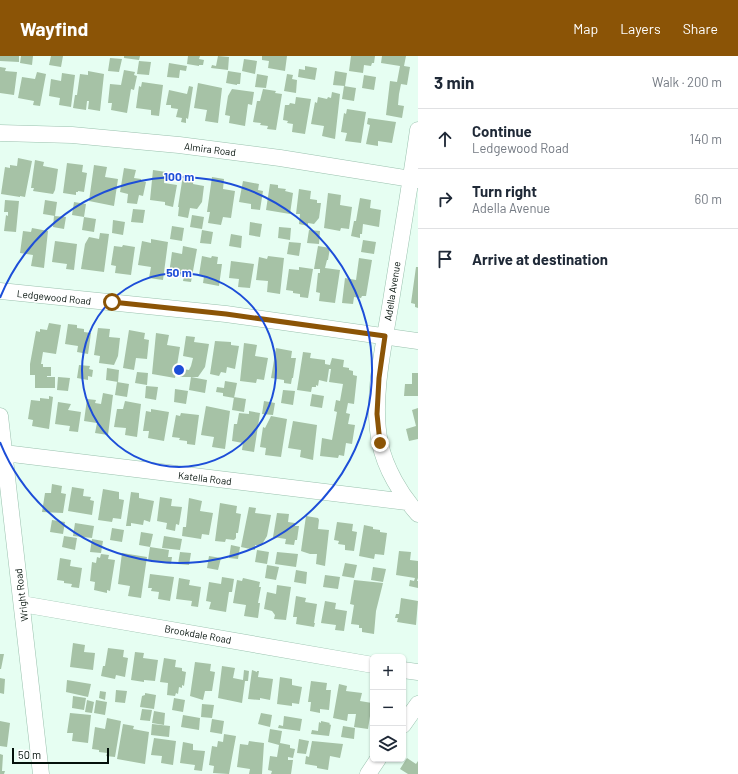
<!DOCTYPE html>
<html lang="en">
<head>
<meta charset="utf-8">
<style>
	:root { --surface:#fff; --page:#f2f2f3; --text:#1f2937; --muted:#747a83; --line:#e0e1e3; --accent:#8b5406 }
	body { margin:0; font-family:Barlow,sans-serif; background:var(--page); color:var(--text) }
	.controls { position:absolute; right:12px; bottom:12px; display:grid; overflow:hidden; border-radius:6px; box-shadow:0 1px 3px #0004 }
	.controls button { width:36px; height:36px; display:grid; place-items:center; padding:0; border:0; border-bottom:1px solid var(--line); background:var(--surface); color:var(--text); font:20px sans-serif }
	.scale { position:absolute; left:12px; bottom:10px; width:97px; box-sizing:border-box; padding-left:4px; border:2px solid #03100a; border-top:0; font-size:11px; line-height:14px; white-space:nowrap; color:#03100a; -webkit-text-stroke:3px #fff; paint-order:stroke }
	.stop { position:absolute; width:12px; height:12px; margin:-9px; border:3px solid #8b5406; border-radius:50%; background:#fff }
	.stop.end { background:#8b5406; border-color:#fff; box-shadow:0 1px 4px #0008 }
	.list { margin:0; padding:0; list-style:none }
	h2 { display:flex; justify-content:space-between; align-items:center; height:52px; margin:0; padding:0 16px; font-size:17px }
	h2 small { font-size:13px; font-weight:400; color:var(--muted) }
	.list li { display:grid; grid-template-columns:26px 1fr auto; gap:12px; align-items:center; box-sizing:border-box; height:60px; padding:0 16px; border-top:1px solid var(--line) }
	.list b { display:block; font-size:15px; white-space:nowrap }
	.list p { margin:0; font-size:13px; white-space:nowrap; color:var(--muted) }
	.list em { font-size:13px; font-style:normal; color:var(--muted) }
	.icon { flex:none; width:22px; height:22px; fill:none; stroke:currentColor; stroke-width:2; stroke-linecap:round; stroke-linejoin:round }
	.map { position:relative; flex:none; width:418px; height:718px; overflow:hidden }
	header { display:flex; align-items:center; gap:24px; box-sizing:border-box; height:56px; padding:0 20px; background:var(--accent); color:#fff }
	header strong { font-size:19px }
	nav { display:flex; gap:22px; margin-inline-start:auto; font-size:14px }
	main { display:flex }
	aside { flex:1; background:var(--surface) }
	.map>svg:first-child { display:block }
	.building { fill:#a6c2a6 }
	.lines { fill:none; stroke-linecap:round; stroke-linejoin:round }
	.minor-casing { stroke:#9ac1ae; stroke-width:17 }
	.minor { stroke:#fff; stroke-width:16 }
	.route { stroke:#8b5406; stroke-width:5 }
	.ring { fill:none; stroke:#1d4ed8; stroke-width:2 }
	.labels { text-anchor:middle; stroke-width:3; stroke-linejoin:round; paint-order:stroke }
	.street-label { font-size:10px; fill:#03100a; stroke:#fff }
	.centre { fill:#1d4ed8; stroke:#fff; stroke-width:2 }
	.ring-label { font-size:12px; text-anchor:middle; font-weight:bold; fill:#1d4ed8; stroke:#fff; stroke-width:3; stroke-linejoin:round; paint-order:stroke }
</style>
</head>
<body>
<header>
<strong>Wayfind</strong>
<nav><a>Map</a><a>Layers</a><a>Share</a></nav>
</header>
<main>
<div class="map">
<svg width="418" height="718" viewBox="0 0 418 718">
	<rect width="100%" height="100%" fill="#e6fef2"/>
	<path class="building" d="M0,0H19V6L0,5Z
		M21,0H33L32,9L20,7Z
		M51,0H63L61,11L49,9Z
		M124,0H140L139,4L124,2Z
		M188,0H200L199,3L204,4L203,9H199V10L187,8Z
		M218,0L229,1L228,14L211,12L212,9L216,10Z
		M262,0H287L285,15L268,12L269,5L262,4Z
		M351,0H375L374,7H372L371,10L364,9L363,17L349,15Z
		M382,0H406L404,10L410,11L407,29L401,28L399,38L398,49L404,50L402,62L386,59L390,25L397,26L400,10L381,7Z
		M110,2L122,3L119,16L108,15Z
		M244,3L257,5L255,18L242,15Z
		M139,5L151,6L149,19L137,18Z
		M169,7L187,10L186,15L180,14L179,22L167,21Z
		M305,10L317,12L315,24L298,21L299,13L305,14Z
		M0,11L6,12L5,15L17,16L14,39L0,37Z
		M124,14L135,16L134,19L137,20L134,34L131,33L127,57L111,54L112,47H108L110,28L121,29Z
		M88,15L104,18L100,55L88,53L89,45H87L86,54L73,52L75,39H77L80,18L88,19Z
		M228,15L241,17L240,28H237V29L226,27Z
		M335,15L347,17L345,30L333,29Z
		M37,16L46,18L40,50L33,49L34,45L18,42L22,21L35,23Z
		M62,17L75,19L71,51L59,49L60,42L49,40L51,23L61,25Z
		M257,18L268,20L266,32L255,31Z
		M287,18L293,19L292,23L297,24L296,37L284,35Z
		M364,19L376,21L374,34L362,32Z
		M142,26L163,29L159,60L151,59V54L136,52L139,30L141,31Z
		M198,27L222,32L218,67L205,65L207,54L194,52Z
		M189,30L193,31L188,63L186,62V67L181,66L182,62L176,61L178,53L171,52V49H166L169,34L187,38Z
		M344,30L356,32L354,45L342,43Z
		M232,33L254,36L252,49L248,48L245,70L229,67L230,60L225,59L228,40Z
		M263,33L276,35L275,37L282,38L276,74L267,73L268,70L260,69L261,67L253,66L257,45H260Z
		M332,36L340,38L335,83L322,80L324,70L311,68L315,46L317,47L318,41L327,43L328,41L331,42Z
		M296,41L311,43L305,78L292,76L293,68L287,67L288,65L283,64L285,49H289L290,47L295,48Z
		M347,53L366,56L361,87L345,85L347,77L341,76L344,57L346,58Z
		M368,62L396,66L392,87L378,85V90L366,88L370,69L367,68Z
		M18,102L32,105L25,141L20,140V141L1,138L5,111L10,112V109L17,110Z
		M35,104L44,106L43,110L58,113L55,134L53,138L33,135L34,132H31Z
		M67,107L83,109L82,116L87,117L84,136L78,135V136H76V139L63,137Z
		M94,109L107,111L105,121L118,123L114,150L89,145Z
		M124,112L136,114L134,122L141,123V125L146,126L143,140L139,139L137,148L127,147L128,138L120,136Z
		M153,114L166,116L164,127L177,129L173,151L165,149V146L150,144Z
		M183,119L194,121L193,128L204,130L202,146L197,153L190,152L188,162L178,160L179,151H178Z
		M212,121L224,123L223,133L235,135L231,162L223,161L221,169L208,167L210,156H207Z
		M243,125L259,128L258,134L263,135L260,154L251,153V148L239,146Z
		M270,128L278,129V132L286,133L285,135L293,137L290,158L266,154Z
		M299,133L311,135L310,143L317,144V147H321L319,162L314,168L308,167V170L299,168L300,158H296Z
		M328,137L341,139L340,149L352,151L349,173L341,172L340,175L324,172Z
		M360,142L371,144L370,152L381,154L379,171L363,168L362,178H360V182L351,180L354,165H356Z
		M5,144L19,145L16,176L4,175L6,159L8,160V156H4Z
		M45,144L57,146L55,160L43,158Z
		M74,146L86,148L84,161L72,159Z
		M133,153L145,154L143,167L131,166Z
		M192,159L204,161L202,173L190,171Z
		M54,160L66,161L64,173L53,171Z
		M84,161L96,163L94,176L82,174Z
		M113,164L125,166L123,179L112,177Z
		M250,166L262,168L260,181L249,179Z
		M172,170L184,172L182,185L170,183Z
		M279,171L291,172L290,184L278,182Z
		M32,172L48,175L44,212L31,210L33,199L20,197L23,175L31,176Z
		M202,174L213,176L211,188L200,187Z
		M309,174L320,175L319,188L307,187Z
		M100,177L109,178L104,216L81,213L85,188L89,181L99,183Z
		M231,178L242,180L241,192L229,190Z
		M151,183L168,186L163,224L149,222L151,211L138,209L142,185L151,187Z
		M363,184L376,186L374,198L361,196Z
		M55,185L77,188L74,214L66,213L67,208L52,206Z
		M289,186L301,187L299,200L287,198Z
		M123,189L135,191L131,219L115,217L116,210L111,209L114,190L122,191Z
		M183,190L197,193L191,226L183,225L184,220L169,218L172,196L182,198Z
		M318,190L330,192L328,204H327L325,212L340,214L335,247L319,245L320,237L316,236L318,217H320V213H314Z
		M202,200L211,202L212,200L218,201L217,208H222L219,230L203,227L204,220L199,219Z
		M268,200L284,202L280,238L267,236L268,225L256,224L259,201L267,203Z
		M359,202L372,204L366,240H362L361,242L354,241L353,248L342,247L345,222L356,224Z
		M231,205L254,208L250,232L238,231L239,223L229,222Z
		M299,211L313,213L308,242L300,241V238L293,237V235L286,234L289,213L299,214Z
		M416,211H418V252L415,251V248L411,247Z
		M49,267L61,269L56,298L43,296L41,308H43V311H51V320H47V321H55V332H35V319H30V308L36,275L40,276V273L47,274Z
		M68,268L77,269V272L84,273V276L91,277L88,298L77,296L78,290L65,288Z
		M98,272L110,273L109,281L120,282L118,300L114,309L99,307L100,300L94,299Z
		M129,274L145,277L144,283L149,284L147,303L136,302L134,314L123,312Z
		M156,277L169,279L167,289L180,291L175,322L152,318Z
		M186,280L195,281L194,286L209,288L205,311L198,321H180L182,313L189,314L191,310L193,302L183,300Z
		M215,285L231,286V289L239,290L235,313L227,311L226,317L221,316L219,320L210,318Z
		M244,287L257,289L255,300L268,302L264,324L257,323L256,327L240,325Z
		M276,292L292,295L291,302H296L293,322H292L291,328L284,327V324L271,322Z
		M303,296L311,297L310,302L325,304V308L330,309L332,302L344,304L343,311L349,312V314L353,315V319L357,320L354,348L348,347L346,357L350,358L348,368L355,369L352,388L346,387L344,400L339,399L338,402L320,400L322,382L332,384L337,356L334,355L336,344L340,345L343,328L329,326L331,313H329L327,326L319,324L318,330L316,329V331H312L311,336L297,334Z
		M79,309L90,310L89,313L93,314L92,321L88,320V324L77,322Z
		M107,312L119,314L118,326L106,324Z
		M137,316L148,317L147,329L135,327Z
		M412,317H418V340H404L405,328H412Z
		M58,321L70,322L68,335L57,334Z
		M191,321L207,324L205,337L189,334Z
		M225,325L237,327L234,342L223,340V337L216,336L217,331L224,332Z
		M117,326L129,328L127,341L115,339Z
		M146,330L158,331L156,344L145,342Z
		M175,333L188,335L186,348L174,346Z
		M283,334L295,335L293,349L281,347Z
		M103,337L113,339L108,379L95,377L97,367L84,365L87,343L96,344L95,347L101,348Z
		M312,338L324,340L322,352L310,350Z
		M49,340L53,341L49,373L32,370L33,364L28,363L31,344L40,345V342L49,343Z
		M234,341L246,343L244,356L232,354Z
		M125,345L141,348L137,381L125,379L126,372L114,371L117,353H123Z
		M264,345L275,347L273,359L262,358Z
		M58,346L71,348L68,354L81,356L78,376L69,375L70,370L55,368Z
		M206,350L230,355L225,393L212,391L214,381L201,379Z
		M418,352V383L409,385L406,373L416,370L412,354Z
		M151,353L169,356L164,385L148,382L149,375H143L146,355L151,356Z
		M249,355L260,357L254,396L242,394L243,387L232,385L234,368H237L239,357L249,358Z
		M181,357L199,359L195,389L187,388V385L179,384L180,382L172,381L176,359L180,360Z
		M271,360L287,363L281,401L265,399L266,392L260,391L263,371L265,372Z
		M293,365L317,369L313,404L300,401L301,394L288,392Z
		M52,428L62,430L61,437L66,438L63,457L42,456L45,437H51Z
		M72,431L84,433L83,440L91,441L90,444L94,445L92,459L68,455Z
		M103,433L119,436V443L124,444L121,463L113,462L112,466L98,464Z
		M131,436L139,437V442L154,445L150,466L144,464L143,469L131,467V470H126Z
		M160,441L172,443L171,450L182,451L179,469L176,468L175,475L166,473L167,467L157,465Z
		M189,442L202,445L200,455L213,457L209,479L202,478L201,483L182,480L183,471H186Z
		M220,447L237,450L236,457L241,458L238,477H236V482L234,484L226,483L225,486L215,485Z
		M249,451L256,452L255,457L271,459L267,480L261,490L255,489V494L241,491Z
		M277,457L289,458L288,466L295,467V470H299L297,484H295L294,489L285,488L286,483L273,481Z
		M306,460L318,462L319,464L318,473L329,474L325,510L316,508L317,498H310L301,495Z
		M52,464L65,466L63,478L50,476Z
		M337,466L353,468L352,475L357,476L354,495L345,494V489L338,488L339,485L334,484Z
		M75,467L94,470L92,482L73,480Z
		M364,469L373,471V473L380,474V476L387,477L384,499L375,498L374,503L359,500Z
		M112,472L124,474L122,486L110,484Z
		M141,476L153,478L150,491L139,489Z
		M64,480L77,482L75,494L62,491Z
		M164,480L182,483L180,494L162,492Z
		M92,483L103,485L101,497L90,496Z
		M231,489L240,491L238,503L229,502Z
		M150,491L169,494L168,501H172L171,508L148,504Z
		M257,494L269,496L267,508L255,506Z
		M399,495L411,496L410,504L418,505V522L417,525H418V532L409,530L410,524L414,525L415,522L396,519Z
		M180,496L191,497L189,509L178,508Z
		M277,496L298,498L296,511L275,508Z
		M122,497L147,501L141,542L128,540L130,530L118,528Z
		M101,498L109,499L108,503L115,504L110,535L107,534V537L94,534L95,526L90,525L92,506L96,507L97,501L100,502Z
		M209,500L221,502L218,514L207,512Z
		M60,502L71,504L70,510L82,512L79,532L71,531L72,528L64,527V525L57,524Z
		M345,507L357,509L354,522L342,520Z
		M267,509L279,511L276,524L265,522Z
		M373,511L386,513L383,526L371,524Z
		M296,514L307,516L306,528L294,526Z
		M150,518L174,521L170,545L158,543L159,536L151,535L152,532H148Z
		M325,519L340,521L338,533L323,531Z
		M222,521L234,523L232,536H229L226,556L209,553L211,546L206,545L209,526L221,528Z
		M179,522L190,524L189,529L201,531L198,551L191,550L192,545L176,543Z
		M243,522L260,526L259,531H261L258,547H260L258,562L244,560L246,549L233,547L237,524L242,525Z
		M354,524L383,527L376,555L374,578L362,576V572H359V569L351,568L354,549L350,548Z
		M277,529L291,531L286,564L274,563L275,559L272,555L264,553L267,536L276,538Z
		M296,540L306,542L305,546L317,548L314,567H315L314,571L296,568L297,561H293Z
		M401,542L418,545L416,569L397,566L398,562H395L396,558H399Z
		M325,545L336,547L335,553L347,555L344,575L335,574L336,569L321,567Z
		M73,587L85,589L84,596L95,597L93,614L70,611Z
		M108,592L124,594L123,601L128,602L125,621L116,619L115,623L101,620L103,610H105Z
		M135,596L144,597L143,602L158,604L155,625L144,624V626L131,624Z
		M0,598H4L1,613H0Z
		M164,602L176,604L175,611L182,612V615L186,616L184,630L182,629V632L179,631L178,638L176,637L175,640L167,639L168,627L160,626Z
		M195,606L211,608L210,615L215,616L212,635H205L203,644L190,640Z
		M222,610L235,612L233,622L243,624L244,614L249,615L248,625H245L242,647L218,642Z
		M252,614L257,616V615H259L258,621L273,623L270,644L260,642V644L248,643Z
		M280,621L292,623V629L302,631L299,648L292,647V650L277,648Z
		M0,622L5,623L4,638L0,637Z
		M67,624L91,628L88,641L66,636Z
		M311,625L327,627L326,634H331L329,654L320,653V657L310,655L311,646H308Z
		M339,628L347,630L346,635L362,637L360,645L372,647L368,673L354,671L356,658H348L347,665L333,662Z
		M116,634L127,635L125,647L115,646Z
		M100,635L106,636L105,644L99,642Z
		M145,637L156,639L154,653L140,651L142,640L145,639Z
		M73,640L86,642L84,654L72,652Z
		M174,642L185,644L183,656L172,654Z
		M87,644L94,646L92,657L85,656Z
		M96,644L107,646L105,659L94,657Z
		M202,648L214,649L212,662L201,661Z
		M142,653L152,654L150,665L140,664Z
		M154,655L165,657L164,669L152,667Z
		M70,657L91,659L88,687L72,685L73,677H67Z
		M261,657L272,659L270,671L258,668Z
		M183,659L200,662L199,674L181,671Z
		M284,660L302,663L300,675L278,672L279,669L283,670Z
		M107,662L121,665L115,701L106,700L107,697L99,696V694L92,693L95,671L105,673Z
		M212,663L224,665L222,678L210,676Z
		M0,665L10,667L7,691L0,690Z
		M321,665L330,667L329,668L331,669L329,680L311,678L312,674L318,675L319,666L321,667Z
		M123,668L134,670L133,673L149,676L145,708L117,703Z
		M152,668L170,670L169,681L151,679Z
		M343,670L355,672L354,683L341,681Z
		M270,673L282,675L280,687L290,689V692L295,693L293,702L288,701V704H293L291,718H271L272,715L268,714L270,700L277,701L279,689L268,686Z
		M224,678L236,680L229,718L213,717L214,710L209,709L212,690L217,691L218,685L223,686Z
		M154,682L176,685L173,709L161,707L162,700L151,699Z
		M299,683L309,685L306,698L297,697Z
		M249,685L264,687L262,718H249L250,713L237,711L240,688L248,689Z
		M312,685L343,688L340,702L330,700L328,714L317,712V710L305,708L306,700L309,701Z
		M183,686L193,688V694L205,695L202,715L194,714L195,709L180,707Z
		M0,698L3,699L2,715H5L4,718H0Z
		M407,702L416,708L418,705V718H408L400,713Z"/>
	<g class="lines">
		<defs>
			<path id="minor" d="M418,74C410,131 400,188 391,245C384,288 371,344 380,387C385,412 401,439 418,458
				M0,77L72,79L179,89L280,102L418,124
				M0,235L226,258L418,285
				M0,360L41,718
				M0,399L4,397L407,446
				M22,548L373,609
				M403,614L418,616
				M403,669L418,648
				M368,718L378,703"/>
		</defs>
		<use href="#minor" class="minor-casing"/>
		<use href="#minor" class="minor"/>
	</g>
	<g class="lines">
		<path class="route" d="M112,246L226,258L385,280L379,322L377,358L380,387"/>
	</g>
	<g class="ring">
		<circle cx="179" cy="314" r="97"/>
		<path d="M0 242A193 193 0 1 1 0 386"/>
	</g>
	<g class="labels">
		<g class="street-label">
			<text transform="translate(210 93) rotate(7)" y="4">Almira Road</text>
			<text transform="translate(392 235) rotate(-81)" y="4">Adella Avenue</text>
			<text transform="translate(54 241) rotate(6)" y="4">Ledgewood Road</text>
			<text transform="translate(205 422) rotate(7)" y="4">Katella Road</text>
			<text transform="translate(21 539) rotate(-97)" y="4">Wright Road</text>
			<text transform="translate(198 578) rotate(10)" y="4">Brookdale Road</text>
		</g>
	</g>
	<circle cx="179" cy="314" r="6" class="centre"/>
	<g class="ring-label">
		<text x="179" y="125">100 m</text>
		<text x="179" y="221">50 m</text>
	</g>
</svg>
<div class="controls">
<button>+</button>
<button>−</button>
<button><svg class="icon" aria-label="layers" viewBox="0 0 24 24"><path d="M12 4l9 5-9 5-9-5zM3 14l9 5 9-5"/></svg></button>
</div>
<div class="scale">50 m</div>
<div class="stop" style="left:112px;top:246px"></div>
<div class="stop end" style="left:380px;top:387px"></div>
</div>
<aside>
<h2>3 min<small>Walk · 200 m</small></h2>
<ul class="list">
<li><svg class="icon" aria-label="ahead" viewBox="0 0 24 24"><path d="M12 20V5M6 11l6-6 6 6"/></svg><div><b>Continue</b><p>Ledgewood Road</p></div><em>140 m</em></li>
<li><svg class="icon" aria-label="right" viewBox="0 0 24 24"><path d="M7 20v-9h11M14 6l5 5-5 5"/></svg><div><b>Turn right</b><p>Adella Avenue</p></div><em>60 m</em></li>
<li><svg class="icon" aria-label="arrive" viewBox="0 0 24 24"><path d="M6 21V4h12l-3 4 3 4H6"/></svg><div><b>Arrive at destination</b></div></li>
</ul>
</aside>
</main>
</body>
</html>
